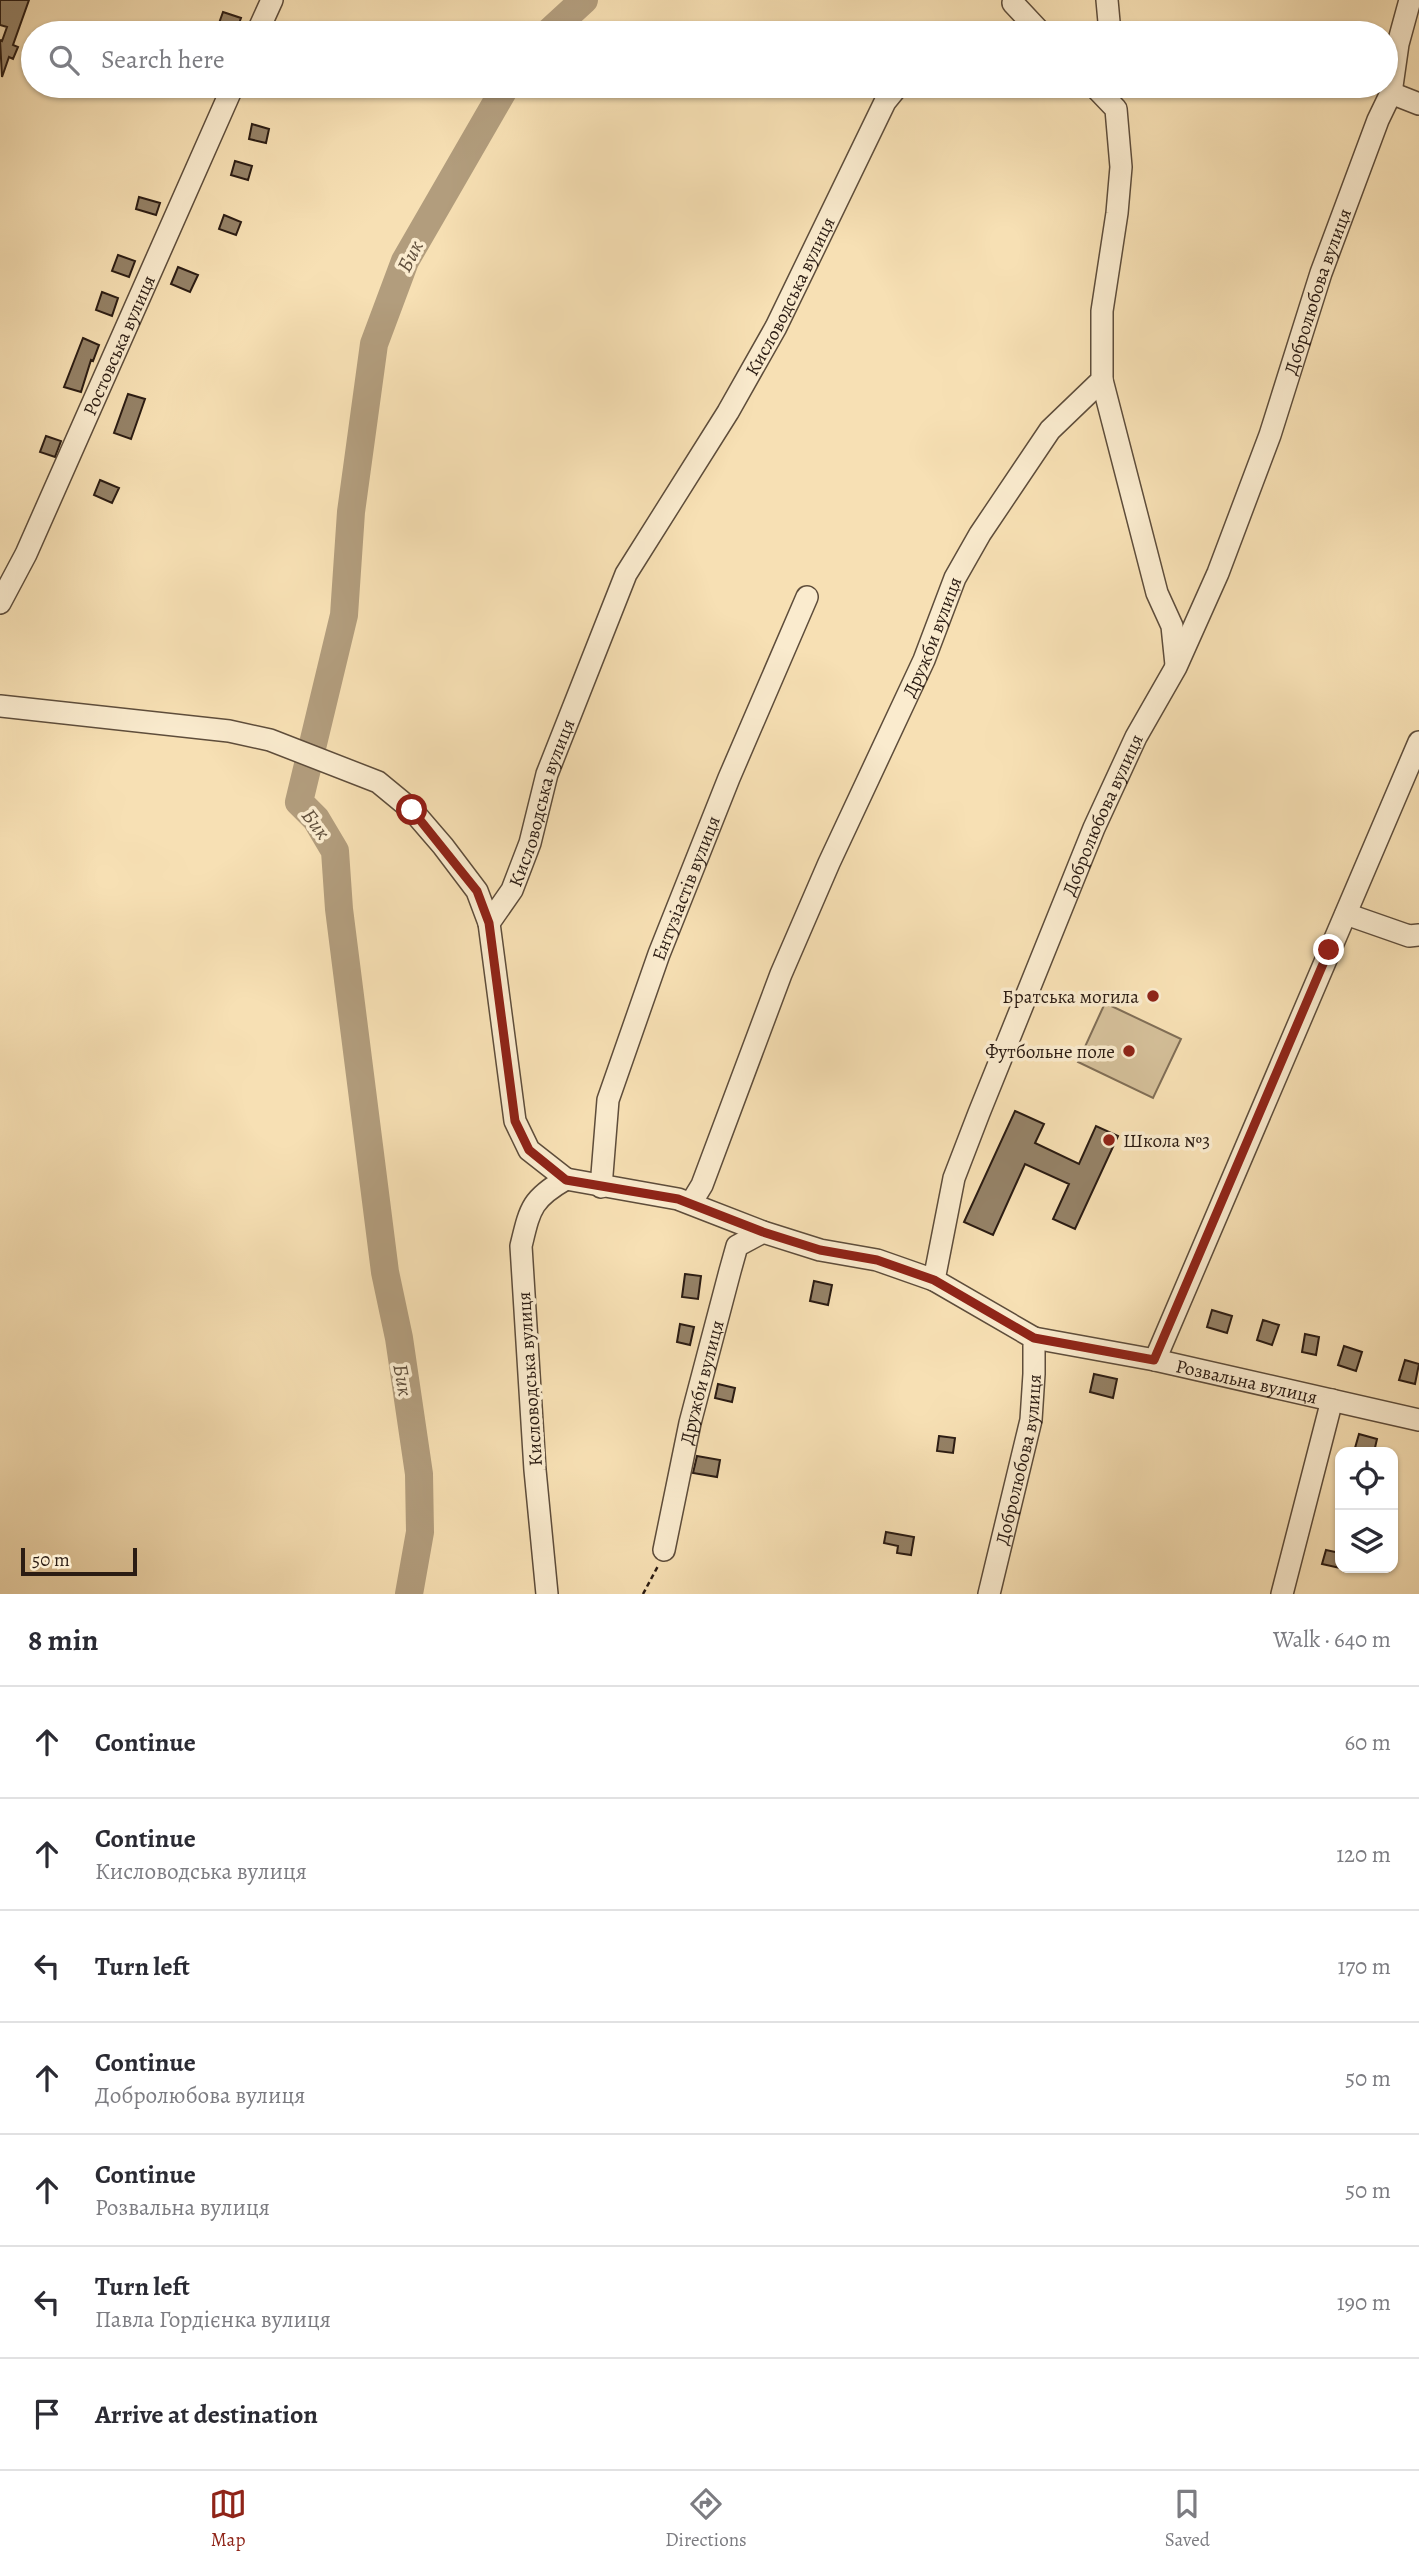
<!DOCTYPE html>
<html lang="en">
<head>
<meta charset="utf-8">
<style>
	:root { --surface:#fff; --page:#f7f7f7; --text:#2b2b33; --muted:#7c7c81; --line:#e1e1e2; --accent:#8f2418 }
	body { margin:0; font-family:Alegreya,serif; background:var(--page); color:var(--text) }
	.controls { position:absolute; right:21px; bottom:21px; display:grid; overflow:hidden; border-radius:14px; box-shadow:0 2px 5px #0004 }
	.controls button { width:63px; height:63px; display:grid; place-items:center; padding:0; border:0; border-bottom:2px solid var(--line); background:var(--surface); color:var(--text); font:35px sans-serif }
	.scale { position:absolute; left:21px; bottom:18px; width:116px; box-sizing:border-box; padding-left:7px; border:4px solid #2b1c13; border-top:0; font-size:19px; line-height:24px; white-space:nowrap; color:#2b1c13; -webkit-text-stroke:5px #faebce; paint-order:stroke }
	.stop { position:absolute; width:21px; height:21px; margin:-16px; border:5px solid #8f2418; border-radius:50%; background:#fff }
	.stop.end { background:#8f2418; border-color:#fff; box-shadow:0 2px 7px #0008 }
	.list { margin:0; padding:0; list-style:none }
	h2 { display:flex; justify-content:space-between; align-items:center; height:91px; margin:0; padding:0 28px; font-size:30px }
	h2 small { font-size:23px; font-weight:400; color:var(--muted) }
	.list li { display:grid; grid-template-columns:46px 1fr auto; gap:21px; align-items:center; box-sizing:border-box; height:112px; padding:0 28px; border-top:2px solid var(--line) }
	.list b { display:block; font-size:26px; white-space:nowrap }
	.list p { margin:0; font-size:23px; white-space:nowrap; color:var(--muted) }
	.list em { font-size:23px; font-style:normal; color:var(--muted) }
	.icon { flex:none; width:38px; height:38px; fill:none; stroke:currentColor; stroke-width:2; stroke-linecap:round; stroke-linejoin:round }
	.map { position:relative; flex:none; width:1419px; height:1594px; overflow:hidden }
	.search { position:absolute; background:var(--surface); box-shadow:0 2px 5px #0004; left:21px; right:21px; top:21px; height:77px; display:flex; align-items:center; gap:18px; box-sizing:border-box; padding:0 24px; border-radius:38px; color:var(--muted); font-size:26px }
	.sheet { height:875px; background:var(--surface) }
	nav { display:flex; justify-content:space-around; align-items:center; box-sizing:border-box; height:98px; border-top:2px solid var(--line); background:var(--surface); font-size:19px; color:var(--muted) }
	nav a { display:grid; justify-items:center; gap:4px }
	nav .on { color:var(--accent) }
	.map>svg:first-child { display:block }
	.green { fill:#d4bf99; stroke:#806e56; stroke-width:2 }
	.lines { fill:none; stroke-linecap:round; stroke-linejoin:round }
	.river { stroke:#b29d7d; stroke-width:28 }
	.building { fill:#958267; stroke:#2b1c13; stroke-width:2 }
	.minor-casing { stroke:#5e4d3b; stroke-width:24 }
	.path { stroke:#2b1c13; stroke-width:2.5; stroke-dasharray:5 3.5; stroke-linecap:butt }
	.minor { stroke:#faebce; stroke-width:21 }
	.route { stroke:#8f2418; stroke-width:9 }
	.poi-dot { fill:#8f2418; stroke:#faebce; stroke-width:2.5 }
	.labels { text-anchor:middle; stroke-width:7; stroke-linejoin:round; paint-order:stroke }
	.street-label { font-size:19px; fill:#2b1c13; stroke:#faebce }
	.poi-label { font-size:19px; fill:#2b1c13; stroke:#faebce; text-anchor:end }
	.water-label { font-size:21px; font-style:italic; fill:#61503d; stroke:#faebce }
</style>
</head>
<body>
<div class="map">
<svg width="1419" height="1594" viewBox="0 0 1419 1594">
	<rect width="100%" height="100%" fill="#f7e0b4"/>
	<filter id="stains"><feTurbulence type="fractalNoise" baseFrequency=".00286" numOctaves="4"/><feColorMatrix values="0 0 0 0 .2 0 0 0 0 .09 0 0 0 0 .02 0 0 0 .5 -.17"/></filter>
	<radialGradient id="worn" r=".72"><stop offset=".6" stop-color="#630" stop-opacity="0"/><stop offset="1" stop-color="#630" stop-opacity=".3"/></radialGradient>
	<path class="green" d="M1105,1003L1181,1039L1153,1098L1078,1062Z"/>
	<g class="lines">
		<path class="river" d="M548,33L584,0
			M409,1594L420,1532L419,1474L399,1338L385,1272L339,909L335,851L316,819L299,802L344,615L351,512L374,344L405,261L506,86"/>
	</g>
	<path class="building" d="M0,0H29L13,45L18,47L13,59L9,57L2,77L0,40L2,41L7,27L0,25Z
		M223,12L241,18L236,32L218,26Z
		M252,124L269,129L266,143L249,139Z
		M235,161L252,166L248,180L231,175Z
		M139,197L160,203L156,215L136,209Z
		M224,215L241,222L236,235L219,229Z
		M118,255L135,261L129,277L112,271Z
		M178,267L198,275L190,292L171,284Z
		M102,292L118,298L112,316L96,310Z
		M83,338L99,345L93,361L91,360L81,392L64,387Z
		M128,394L145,399L131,439L114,433Z
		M46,436L61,441L55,457L40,452Z
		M100,480L119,488L112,503L94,495Z
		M1015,1111L1044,1124L1035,1143L1079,1164L1096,1126L1118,1136L1075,1229L1053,1219L1069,1184L1025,1164L993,1235L964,1222Z
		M685,1274L701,1276L698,1299L682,1297Z
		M814,1281L832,1285L828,1305L810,1301Z
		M1212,1310L1232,1316L1227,1333L1207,1327Z
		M1263,1320L1279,1325L1272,1345L1257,1340Z
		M680,1324L694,1327L690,1345L677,1342Z
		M1305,1334L1319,1337L1316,1355L1302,1352Z
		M1344,1346L1362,1352L1356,1371L1338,1365Z
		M1405,1360L1419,1364L1415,1384L1399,1380Z
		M1094,1374L1117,1379L1113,1398L1090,1392Z
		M718,1384L735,1388L732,1402L715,1398Z
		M1359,1434L1377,1439L1374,1452L1355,1448Z
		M939,1436L955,1438L953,1453L937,1451Z
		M697,1456L720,1460L717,1477L693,1473Z
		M886,1532L914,1537L911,1555L897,1553L898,1546L884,1543Z
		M1326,1550L1340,1553V1568L1322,1564Z"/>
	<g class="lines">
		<defs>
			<g id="minor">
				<path d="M1107,0L1110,33"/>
				<path d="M1013,3L1041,33"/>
				<path d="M257,33L272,0"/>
				<path d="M1391,93L1419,104"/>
				<path d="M1102,380L1157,593L1172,626L1176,665"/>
				<path id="s1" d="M0,603L26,554L233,86"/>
				<path d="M0,706L229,731L270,740L378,782L412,810L443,846L477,891L489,923"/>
				<path d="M1346,914L1409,936L1419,935"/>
				<path d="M566,1179L678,1199L763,1232L820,1250L877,1260L934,1280"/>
				<path id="s2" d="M601,1187L608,1100L659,954L729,778L807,597"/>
				<path id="s3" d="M691,1203L702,1185L781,974L829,863L924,660L955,578L980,534L1050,430L1102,380V311L1117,213L1121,167L1116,109L1094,86"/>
				<path id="s4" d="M1034,1338L1155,1360L1419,1420"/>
				<path d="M1155,1360L1419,742"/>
				<path id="s5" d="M664,1550L690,1423L730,1271L737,1246L763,1232"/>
				<path id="s6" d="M547,1594L535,1470L521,1246C530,1209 531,1199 566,1179L529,1150L515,1121L489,923L512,890L530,843L547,774L626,574L728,412L776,327L885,102L898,86"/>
				<path id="s7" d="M989,1594L1031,1420L1034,1374V1338L934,1280L954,1178L979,1113L1094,828L1136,737L1176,667L1218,573L1270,435L1321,273L1378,120L1391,93L1398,44L1410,0"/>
				<path d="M1282,1594L1332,1400"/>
			</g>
		</defs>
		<use href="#minor" class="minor-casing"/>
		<path class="path" d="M643,1594L658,1566"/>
		<use href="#minor" class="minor"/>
	</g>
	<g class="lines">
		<path class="route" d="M412,810L477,891L489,923L515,1121L529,1150L566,1180L678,1199L763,1232L820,1250L877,1260L934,1280L1034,1338L1154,1360L1329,950"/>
	</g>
	<g class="poi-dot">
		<circle cx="1153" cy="996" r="7"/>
		<circle cx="1129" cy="1051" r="7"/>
		<circle cx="1109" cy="1140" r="7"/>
	</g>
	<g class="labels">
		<g class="street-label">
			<text dy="7" stroke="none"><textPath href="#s7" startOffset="1440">Добролюбова вулиця</textPath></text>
			<text dy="7" stroke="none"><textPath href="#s6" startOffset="1412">Кисловодська вулиця</textPath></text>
			<text dy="7" stroke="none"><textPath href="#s1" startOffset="284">Ростовська вулиця</textPath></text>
			<text dy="7" stroke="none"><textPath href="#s3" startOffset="616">Дружби вулиця</textPath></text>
			<text dy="7" stroke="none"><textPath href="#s6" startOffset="845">Кисловодська вулиця</textPath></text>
			<text dy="7" stroke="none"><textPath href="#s7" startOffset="873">Добролюбова вулиця</textPath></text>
			<text dy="7" stroke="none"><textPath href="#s2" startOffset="313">Ентузіастів вулиця</textPath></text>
			<text transform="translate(529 1379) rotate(-94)" y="7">Кисловодська вулиця</text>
			<text dy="7" stroke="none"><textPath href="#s4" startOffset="217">Розвальна вулиця</textPath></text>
			<text dy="7" stroke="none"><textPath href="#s5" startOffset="172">Дружби вулиця</textPath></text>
			<text dy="7" stroke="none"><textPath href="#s7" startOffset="138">Добролюбова вулиця</textPath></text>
		</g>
		<g class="poi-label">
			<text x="1139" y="1003">Братська могила</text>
			<text x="1115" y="1058">Футбольне поле</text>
			<text x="1123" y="1147" text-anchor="start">Школа №3</text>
		</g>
		<g class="water-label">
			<text transform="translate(410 256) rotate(-63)" y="7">Бик</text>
			<text transform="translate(316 824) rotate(53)" y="7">Бик</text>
			<text transform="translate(403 1380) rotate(80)" y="7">Бик</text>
		</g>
	</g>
	<rect width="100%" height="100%" filter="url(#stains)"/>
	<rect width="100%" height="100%" fill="url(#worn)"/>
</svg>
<div class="controls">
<button><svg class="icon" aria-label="locate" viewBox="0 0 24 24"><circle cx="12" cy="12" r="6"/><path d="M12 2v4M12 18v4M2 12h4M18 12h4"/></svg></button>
<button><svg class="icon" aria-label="layers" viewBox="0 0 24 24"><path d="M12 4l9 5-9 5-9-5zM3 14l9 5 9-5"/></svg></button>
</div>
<div class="scale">50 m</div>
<div class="stop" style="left:412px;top:810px"></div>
<div class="stop end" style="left:1329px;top:950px"></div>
<div class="search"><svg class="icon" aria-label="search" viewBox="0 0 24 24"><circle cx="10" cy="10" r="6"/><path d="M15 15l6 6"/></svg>Search here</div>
</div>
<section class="sheet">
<h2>8 min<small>Walk · 640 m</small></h2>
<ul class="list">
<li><svg class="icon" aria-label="ahead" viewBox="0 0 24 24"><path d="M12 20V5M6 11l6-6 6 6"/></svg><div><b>Continue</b></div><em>60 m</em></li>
<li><svg class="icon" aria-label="ahead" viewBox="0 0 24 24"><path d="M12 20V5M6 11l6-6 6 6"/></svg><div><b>Continue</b><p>Кисловодська вулиця</p></div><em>120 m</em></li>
<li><svg class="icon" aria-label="left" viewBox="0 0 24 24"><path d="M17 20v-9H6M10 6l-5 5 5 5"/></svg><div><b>Turn left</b></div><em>170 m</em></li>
<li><svg class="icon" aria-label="ahead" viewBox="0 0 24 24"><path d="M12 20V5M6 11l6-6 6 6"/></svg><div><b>Continue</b><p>Добролюбова вулиця</p></div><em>50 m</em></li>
<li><svg class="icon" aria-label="ahead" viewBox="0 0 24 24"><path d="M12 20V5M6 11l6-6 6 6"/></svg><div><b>Continue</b><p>Розвальна вулиця</p></div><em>50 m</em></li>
<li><svg class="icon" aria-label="left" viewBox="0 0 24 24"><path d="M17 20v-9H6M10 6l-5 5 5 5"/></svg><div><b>Turn left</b><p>Павла Гордієнка вулиця</p></div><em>190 m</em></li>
<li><svg class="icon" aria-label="arrive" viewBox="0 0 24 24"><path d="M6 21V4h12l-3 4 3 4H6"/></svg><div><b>Arrive at destination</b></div></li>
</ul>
</section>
<nav>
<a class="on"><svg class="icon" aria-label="map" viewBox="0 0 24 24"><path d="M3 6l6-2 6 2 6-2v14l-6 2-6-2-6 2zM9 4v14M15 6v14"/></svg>Map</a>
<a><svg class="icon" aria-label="directions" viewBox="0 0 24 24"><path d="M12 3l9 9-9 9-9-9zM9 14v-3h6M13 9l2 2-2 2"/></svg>Directions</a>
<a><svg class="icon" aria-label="saved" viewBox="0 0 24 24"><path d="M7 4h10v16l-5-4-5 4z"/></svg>Saved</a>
</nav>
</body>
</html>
